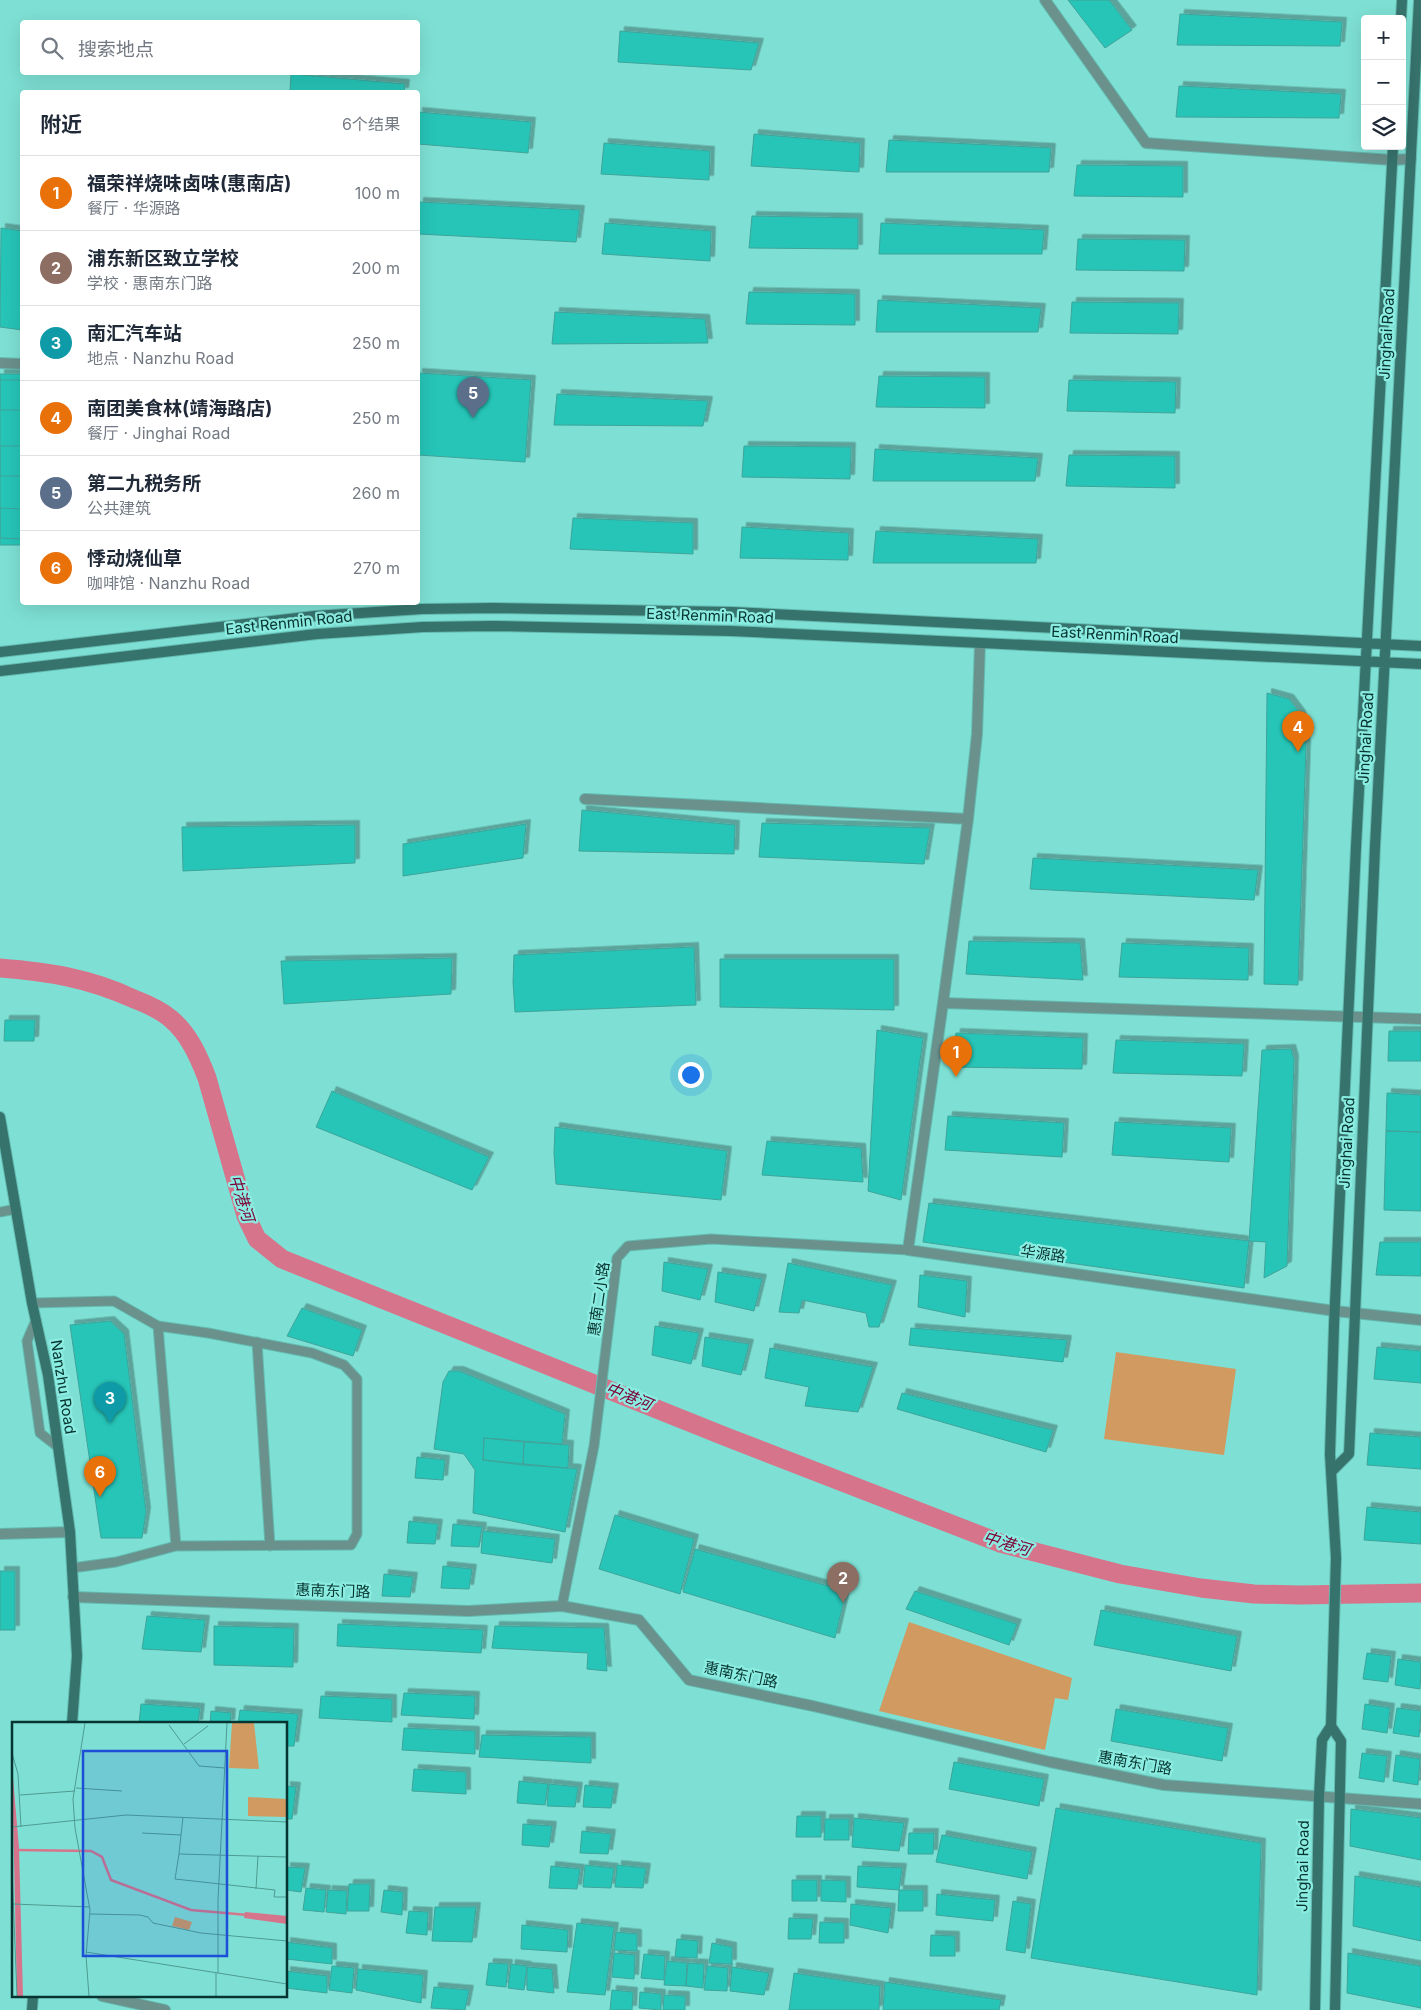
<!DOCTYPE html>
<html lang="zh">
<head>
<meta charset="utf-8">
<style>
	:root { --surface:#fff; --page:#f6f6f7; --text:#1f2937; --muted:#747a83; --line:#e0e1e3; --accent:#111827 }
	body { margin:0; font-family:Inter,"Noto Sans SC",sans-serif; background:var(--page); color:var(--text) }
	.controls { position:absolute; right:15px; top:15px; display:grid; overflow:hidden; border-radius:5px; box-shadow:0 5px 20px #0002 }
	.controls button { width:45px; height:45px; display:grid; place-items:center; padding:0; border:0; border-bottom:1px solid var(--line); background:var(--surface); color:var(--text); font:25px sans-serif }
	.you { position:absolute; left:690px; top:1074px; width:18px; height:18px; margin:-12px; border:4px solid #fff; border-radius:50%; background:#1a73e8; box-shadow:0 0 0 8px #1a73e833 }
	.badge { display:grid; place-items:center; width:32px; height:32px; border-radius:50%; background:var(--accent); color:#fff; font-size:16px; font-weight:700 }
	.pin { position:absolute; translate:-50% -41px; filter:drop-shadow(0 1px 2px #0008) }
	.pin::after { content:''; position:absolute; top:26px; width:18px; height:15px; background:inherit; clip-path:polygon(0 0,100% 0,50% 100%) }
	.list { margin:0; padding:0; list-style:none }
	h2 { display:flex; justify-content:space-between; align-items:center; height:65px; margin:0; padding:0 20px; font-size:21px }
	h2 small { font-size:16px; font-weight:400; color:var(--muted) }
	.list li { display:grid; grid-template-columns:32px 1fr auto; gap:15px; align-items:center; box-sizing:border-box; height:75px; padding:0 20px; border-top:1px solid var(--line) }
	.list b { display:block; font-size:19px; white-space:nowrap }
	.list p { margin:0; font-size:16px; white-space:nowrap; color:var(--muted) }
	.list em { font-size:16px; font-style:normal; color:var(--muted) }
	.icon { flex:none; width:28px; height:28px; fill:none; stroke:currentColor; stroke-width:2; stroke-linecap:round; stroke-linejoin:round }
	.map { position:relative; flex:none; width:1421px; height:2010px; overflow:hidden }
	.search { position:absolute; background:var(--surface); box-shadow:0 5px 20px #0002; left:20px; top:20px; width:400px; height:55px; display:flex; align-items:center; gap:12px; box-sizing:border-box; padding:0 18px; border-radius:5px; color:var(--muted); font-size:19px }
	.panel { position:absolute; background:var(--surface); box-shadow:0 5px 20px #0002; left:20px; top:90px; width:400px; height:515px; border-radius:5px }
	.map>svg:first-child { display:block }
	.green { fill:#d19a60 }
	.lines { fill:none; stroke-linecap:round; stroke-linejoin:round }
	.canal { stroke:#d5748b; stroke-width:19 }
	.building { fill:#26c5b8; stroke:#3fa49a; filter:url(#shadow) }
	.lane-casing { stroke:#64bab0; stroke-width:11 }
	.street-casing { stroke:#64bab0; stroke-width:12 }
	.secondary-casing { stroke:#64bab0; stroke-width:12 }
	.lane { stroke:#6b918c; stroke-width:9 }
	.street { stroke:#6b918c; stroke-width:10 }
	.secondary { stroke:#37736d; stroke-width:10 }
	.labels { text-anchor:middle; stroke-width:4.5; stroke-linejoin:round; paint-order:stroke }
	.street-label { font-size:15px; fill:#073430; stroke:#8bede1 }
	.water-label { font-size:16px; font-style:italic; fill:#7e0036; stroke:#8bede1 }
	.inset-river { fill:none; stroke:#d5748b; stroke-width:2.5 }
	.inset-road { fill:none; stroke:#4e9b92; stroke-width:1 }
	.view { fill:#1d4ed8; fill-opacity:0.15; stroke:#1d4ed8; stroke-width:2.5 }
	.inset-edge { fill:none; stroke:#073430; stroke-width:2.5 }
</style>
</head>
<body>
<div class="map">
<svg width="1421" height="2010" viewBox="0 0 1421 2010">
	<defs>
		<filter id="shadow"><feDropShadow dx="4.5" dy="-4.5" stdDeviation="0" flood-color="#0004"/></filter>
	</defs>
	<rect width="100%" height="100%" fill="#7ee0d4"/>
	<path class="green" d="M1116,1352L1236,1369L1224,1455L1104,1439Z
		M909,1622L1072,1678L1068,1700L1055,1698L1045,1750L879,1711Z"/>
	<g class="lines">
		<path class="canal" d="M0,968C49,972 89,978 134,999C147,1004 161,1010 171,1019C189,1034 199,1057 207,1078L246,1216L257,1239L282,1259L729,1438L1000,1543L1120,1574L1201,1588L1254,1594L1300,1595L1421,1593"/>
	</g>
	<path class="building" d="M1068,0H1109L1132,30L1105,48Z
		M1180,14L1342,22L1340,46L1177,45Z
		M620,31L759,43L751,70L618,62Z
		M291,74L405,84L404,92H290Z
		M1179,86L1341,94L1339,118L1176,117Z
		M418,112L531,122L528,153L418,144Z
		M754,134L860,143L859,172L751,166Z
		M889,140L1051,148L1049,172H886Z
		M604,143L710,151L709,180L601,174Z
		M1077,165L1183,166V197L1074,196Z
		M419,202L580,210L576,242L418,234Z
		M752,216L858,218V249L749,248Z
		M605,223L711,231L710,261L602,254Z
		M881,223L1044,230L1042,254H879Z
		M1,228L22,231V330L0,327Z
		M1078,239L1185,240L1184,271L1076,270Z
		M749,292L855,294V325L746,324Z
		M878,300L1041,308L1038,332H876Z
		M1072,302L1179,303L1178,334L1070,333Z
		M555,312L705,319L708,343L552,344Z
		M418,373L531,380L525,462L418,455Z
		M0,374H22V545H0Z
		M879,376L985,377V408L876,407Z
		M0,380H22V410H0Z
		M1069,380L1176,382L1175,413L1067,411Z
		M557,394L708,401L703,426L554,425Z
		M0,446H22V476H0Z
		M744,446L851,447L850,479L742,477Z
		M875,449L1038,458L1035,481H873Z
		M1069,455L1175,456V488L1066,486Z
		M0,508L22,509V539L0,538Z
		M573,518L693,523V554L570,549Z
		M742,527L849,533L848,560L740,558Z
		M876,531L1038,539L1036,563H873Z
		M1267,693L1289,699L1301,715L1306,746L1298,985L1264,984Z
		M582,810L735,825L734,854L579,851Z
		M762,823L930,828L924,864L759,857Z
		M526,824L523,858L403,876V844Z
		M355,825V863L183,871L182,827Z
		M1033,858L1258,870L1254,900L1030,889Z
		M969,941L1080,943L1083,980L966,974Z
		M1122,943L1249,948L1248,980L1119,977Z
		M694,947L696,1005L515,1012L513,982L514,955Z
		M452,958L451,994L284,1004L281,961Z
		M720,959H894V1010L720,1007Z
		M5,1020H35L34,1041H4Z
		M877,1030L923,1038L901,1200L868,1191Z
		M1389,1031H1421V1061H1388Z
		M956,1033L1083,1038L1082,1069L952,1067Z
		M1116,1040L1244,1044L1242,1076L1113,1073Z
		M1291,1049L1294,1060L1287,1266L1264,1278L1266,1242L1249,1241L1262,1050Z
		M332,1091L489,1157L472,1190L316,1127Z
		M1387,1093L1421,1095V1132L1386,1131Z
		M948,1116L1064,1123L1062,1157L945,1150Z
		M1115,1122L1231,1128L1229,1162L1112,1155Z
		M555,1127L727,1151L721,1200L556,1184L554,1153Z
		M1386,1131L1421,1132V1211L1384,1210Z
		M767,1141L861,1148L863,1182L762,1175Z
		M929,1203L1249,1241L1244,1288L923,1242Z
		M1380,1242H1421V1276L1376,1275Z
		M664,1262L708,1269L700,1300L662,1291Z
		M788,1263L892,1285L879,1327H869L866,1313L802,1300L799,1313L779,1312Z
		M718,1272L762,1279L754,1311L715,1302Z
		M920,1275L967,1281L965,1317L918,1307Z
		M302,1308L362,1330L353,1356L287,1336Z
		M110,1321L124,1334L146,1512L142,1538H101L70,1325Z
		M655,1326L699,1333L691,1364L652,1355Z
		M911,1328L1067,1340L1063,1362L909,1345Z
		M705,1337L749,1344L741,1375L702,1366Z
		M1377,1347L1421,1351V1383L1374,1379Z
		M770,1348L873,1367L858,1412L805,1406L809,1387L765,1378Z
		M449,1371H459L565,1414L562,1444L484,1438L483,1460L577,1469L565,1532L473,1513L475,1470L464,1454L434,1449L443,1382Z
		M902,1393L1053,1430L1046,1452L897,1409Z
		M1370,1433L1421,1437V1469L1367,1465Z
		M484,1438L524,1442L523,1465L483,1460Z
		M524,1442L569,1445L568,1468L523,1465Z
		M417,1457L445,1460L443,1480L415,1478Z
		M1367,1507L1421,1512V1544L1364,1540Z
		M615,1515L694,1539L680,1594L599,1569Z
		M409,1521L438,1524L435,1544L407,1543Z
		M453,1524L482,1527L479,1547L451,1546Z
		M483,1531L555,1539L552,1563L481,1553Z
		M695,1549L846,1591L835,1638L683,1592Z
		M443,1566L472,1569L469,1589L441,1588Z
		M0,1571H15V1630H0Z
		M384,1574L413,1577L410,1597L382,1596Z
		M915,1591L1017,1624L1009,1645L906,1609Z
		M1101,1610L1237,1636L1231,1671L1094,1645Z
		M147,1616L205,1620L201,1652L142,1649Z
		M338,1624L483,1630L481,1653L337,1646Z
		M214,1626L294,1628L293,1667L214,1665Z
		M495,1626L604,1628L607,1671L587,1669L588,1653L492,1648Z
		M1367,1653L1391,1656L1388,1682L1363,1679Z
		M1398,1659L1421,1662L1420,1689L1395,1685Z
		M404,1693L475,1696L474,1719L401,1715Z
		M321,1696L392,1699V1722L319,1718Z
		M141,1704L200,1708L198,1724H139Z
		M1365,1704L1390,1708L1387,1733L1362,1729Z
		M1397,1708L1421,1711L1419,1737L1393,1733Z
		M1116,1709L1228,1728L1222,1761L1111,1741Z
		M240,1710L298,1714L294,1746H286V1724H238Z
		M211,1711L231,1713L230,1724H210Z
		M404,1728L475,1731V1754L402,1750Z
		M482,1735L591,1737V1763L479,1757Z
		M1362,1753L1387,1756L1384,1782L1359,1778Z
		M1396,1755L1420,1759L1418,1785L1393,1781Z
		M954,1762L1044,1779L1039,1806L949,1789Z
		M414,1769L466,1772V1794L412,1791Z
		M519,1781L548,1784L545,1805L517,1803Z
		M549,1784L578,1787L575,1807L547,1806Z
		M585,1785L614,1788L611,1808L583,1807Z
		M286,1786L296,1787L292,1819H286Z
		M1056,1808L1261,1843L1257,1995L1031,1958Z
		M1351,1809L1421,1818V1860L1350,1846Z
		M797,1816H821V1837H796Z
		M854,1818L904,1823L899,1851L852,1847Z
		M825,1819H849V1840H824Z
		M523,1824L552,1826L549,1847L522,1845Z
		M582,1831L611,1834L608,1854L580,1853Z
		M909,1833H934L933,1854H908Z
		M942,1835L1032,1852L1027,1879L936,1862Z
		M585,1865L614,1868L611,1888L583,1887Z
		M617,1865L646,1868L643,1888L615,1887Z
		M551,1866L580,1869L577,1889L549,1888Z
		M858,1866L902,1868L899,1890L857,1887Z
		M286,1867L305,1868L301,1892L286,1890Z
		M1355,1876L1421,1887V1941L1353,1926Z
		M792,1880H817V1901H792Z
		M821,1880L846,1881V1902L821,1901Z
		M349,1884H370L369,1911H347Z
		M306,1888L326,1890L324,1912L303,1910Z
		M328,1890L347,1891L346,1914L326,1912Z
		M384,1890L403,1892L402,1915L381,1912Z
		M899,1890H923V1911H898Z
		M937,1894L995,1900L993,1921L936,1915Z
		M1013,1901L1031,1904L1025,1953L1006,1950Z
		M851,1904L891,1908L888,1933L850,1925Z
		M435,1907H476L472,1942L432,1941Z
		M409,1911L428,1912L427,1935L406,1933Z
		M789,1918L813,1919L811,1939H788Z
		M820,1922L844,1923V1943H819Z
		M577,1923L614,1927L605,1995L567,1992Z
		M522,1925L568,1930L567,1952L521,1949Z
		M616,1932L637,1934V1951L614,1950Z
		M931,1935L955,1936V1956H930Z
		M677,1939L698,1941L697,1958L675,1957Z
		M286,1942L332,1948V1964L286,1959Z
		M712,1943L732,1947V1964L709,1963Z
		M614,1953L635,1955L634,1979L612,1977Z
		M1348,1953L1421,1966V2008L1347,1993Z
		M644,1954L665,1956L664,1980L641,1978Z
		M667,1961L687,1963L686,1986L664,1985Z
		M489,1963L508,1964L506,1987L486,1985Z
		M688,1963L704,1964L703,1988L686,1986Z
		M511,1964L527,1966L524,1990L508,1988Z
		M332,1966L354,1968L352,1993L329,1990Z
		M707,1966L728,1968L727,1991L704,1990Z
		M527,1967L552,1969L554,1993L527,1990Z
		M732,1967L769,1973L764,1995L730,1991Z
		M358,1969L423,1975L421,2003L356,1990Z
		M286,1971L327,1976V1993L286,1988Z
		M794,1973L880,1986L879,2010H789Z
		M885,1982L1001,2000L999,2010H883Z
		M434,1987L469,1990L465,2010L431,2008Z
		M612,1990L633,1992L632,2010H610Z
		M640,1992L661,1994V2010L639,2008Z
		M664,1995L685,1996V2010H663Z"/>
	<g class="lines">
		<defs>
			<path id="lane" d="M0,1212L16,1209
				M32,1303L114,1301L158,1326L176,1546L116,1562L72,1568
				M36,1320L27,1341L40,1433L58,1447
				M158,1326L208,1333L312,1353L344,1365L357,1379V1534L351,1545L176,1546
				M257,1342L270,1546
				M562,1606L594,1446L617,1258L628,1246L711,1239L908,1250"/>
			<path id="street" d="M1045,0L1146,143L1392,160L1411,159
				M0,363L22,364
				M585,799L968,819L943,1003L1421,1019
				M968,819L977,734L980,643
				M943,1003L908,1250L1335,1311L1421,1320
				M0,1534L70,1532
				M73,1597L468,1611L562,1606L639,1620L689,1680L813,1706L1050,1762L1164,1785L1421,1804
				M102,1996L165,2010"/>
			<path id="secondary" d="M1401,19L1402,0
				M0,652L315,616L422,609L493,608L732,612L1421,646
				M0,671L317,634L423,627L493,626L731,631L1421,664
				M0,1117L32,1303L48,1375L70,1532L77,1656L72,1724
				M1332,1471L1349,1454L1375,847L1419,0
				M32,2010L33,1996
				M1315,2010L1319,1797L1322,1740L1331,1726
				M1335,2010L1341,1741L1331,1726L1336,1558L1330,1454L1334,1325L1356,847L1393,146"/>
		</defs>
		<use href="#lane" class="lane-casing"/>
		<use href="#street" class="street-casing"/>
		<use href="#secondary" class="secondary-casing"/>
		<use href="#lane" class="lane"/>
		<use href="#street" class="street"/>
		<use href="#secondary" class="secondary"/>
	</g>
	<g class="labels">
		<g class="street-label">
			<text transform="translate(1387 334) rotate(-87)" y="5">Jinghai Road</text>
			<text transform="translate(710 616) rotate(2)" y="5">East Renmin Road</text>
			<text transform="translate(289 623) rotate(-6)" y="5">East Renmin Road</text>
			<text transform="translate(1115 635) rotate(3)" y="5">East Renmin Road</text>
			<text transform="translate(1366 738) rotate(-87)" y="5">Jinghai Road</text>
			<text transform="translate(1347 1143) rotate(-87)" y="5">Jinghai Road</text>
			<text transform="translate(1043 1254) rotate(8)" y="5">华源路</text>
			<text transform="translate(599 1299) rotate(-82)" y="5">惠南二小路</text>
			<text transform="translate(63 1387) rotate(81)" y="5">Nanzhu Road</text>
			<text transform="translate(333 1591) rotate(2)" y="5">惠南东门路</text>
			<text transform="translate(741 1675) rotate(12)" y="5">惠南东门路</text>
			<text transform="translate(1135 1763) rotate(10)" y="5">惠南东门路</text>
			<text transform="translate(1303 1866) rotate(-89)" y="5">Jinghai Road</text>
		</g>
		<g class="water-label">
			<text transform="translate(242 1198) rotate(72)" y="6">中港河</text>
			<text transform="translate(629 1396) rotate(22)" y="6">中港河</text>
			<text transform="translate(1007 1543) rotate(17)" y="6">中港河</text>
		</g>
	</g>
	<g transform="translate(12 1722)">
		<rect width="275" height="275" fill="#7ee0d4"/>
		<path d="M220,1H242L247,47L217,46ZM236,75L275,77V95L236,94ZM163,195L180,200L177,208L160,204Z" fill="#d19a60"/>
		<path d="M0,44L7,126L11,274H5ZM233,190L275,194V202L232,196Z" fill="#d5748b"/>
		<path class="inset-river" d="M5,128L79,129L90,135L99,158L179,188L236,193"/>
		<path class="inset-road" d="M73,1L61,77L63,106L78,188L74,234L77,274M157,3L187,44L213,46M172,22L196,4M0,31L6,52L9,105M64,66L110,69M8,73L63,69M0,105L114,93L275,100M130,111L169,113L167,132L275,135M169,113L171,95M167,132L163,157L263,168L262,175H275M0,148L5,274M244,167L246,134M1,182L78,185M78,192L128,193L136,195L141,201L189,211L275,219M74,230L275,262M206,251V178L215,1M204,274V251"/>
		<path class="view" d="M71,29H215V234H71Z"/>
		<rect width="275" height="275" class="inset-edge"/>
	</g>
</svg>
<div class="controls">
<button>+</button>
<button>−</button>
<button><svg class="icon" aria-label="layers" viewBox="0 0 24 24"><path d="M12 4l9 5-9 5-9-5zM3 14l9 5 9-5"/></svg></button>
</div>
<div class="you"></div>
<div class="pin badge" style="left:956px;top:1077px;background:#e8710a">1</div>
<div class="pin badge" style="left:843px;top:1603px;background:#8d6e63">2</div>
<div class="pin badge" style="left:110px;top:1423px;background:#0f9aa8">3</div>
<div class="pin badge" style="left:1298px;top:752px;background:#e8710a">4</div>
<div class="pin badge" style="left:473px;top:418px;background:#5c6f8a">5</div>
<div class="pin badge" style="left:100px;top:1497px;background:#e8710a">6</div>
<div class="search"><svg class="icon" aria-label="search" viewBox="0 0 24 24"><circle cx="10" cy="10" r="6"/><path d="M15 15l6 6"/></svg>搜索地点</div>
<section class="panel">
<h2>附近<small>6个结果</small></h2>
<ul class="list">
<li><span class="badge" style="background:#e8710a">1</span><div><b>福荣祥烧味卤味(惠南店)</b><p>餐厅 · 华源路</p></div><em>100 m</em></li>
<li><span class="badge" style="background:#8d6e63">2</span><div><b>浦东新区致立学校</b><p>学校 · 惠南东门路</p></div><em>200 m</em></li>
<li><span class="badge" style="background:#0f9aa8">3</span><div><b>南汇汽车站</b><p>地点 · Nanzhu Road</p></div><em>250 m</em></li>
<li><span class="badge" style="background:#e8710a">4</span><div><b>南团美食林(靖海路店)</b><p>餐厅 · Jinghai Road</p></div><em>250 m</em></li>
<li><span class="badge" style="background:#5c6f8a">5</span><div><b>第二九税务所</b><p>公共建筑</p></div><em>260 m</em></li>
<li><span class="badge" style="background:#e8710a">6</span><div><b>悸动烧仙草</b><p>咖啡馆 · Nanzhu Road</p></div><em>270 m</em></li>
</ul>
</section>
</div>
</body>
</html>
